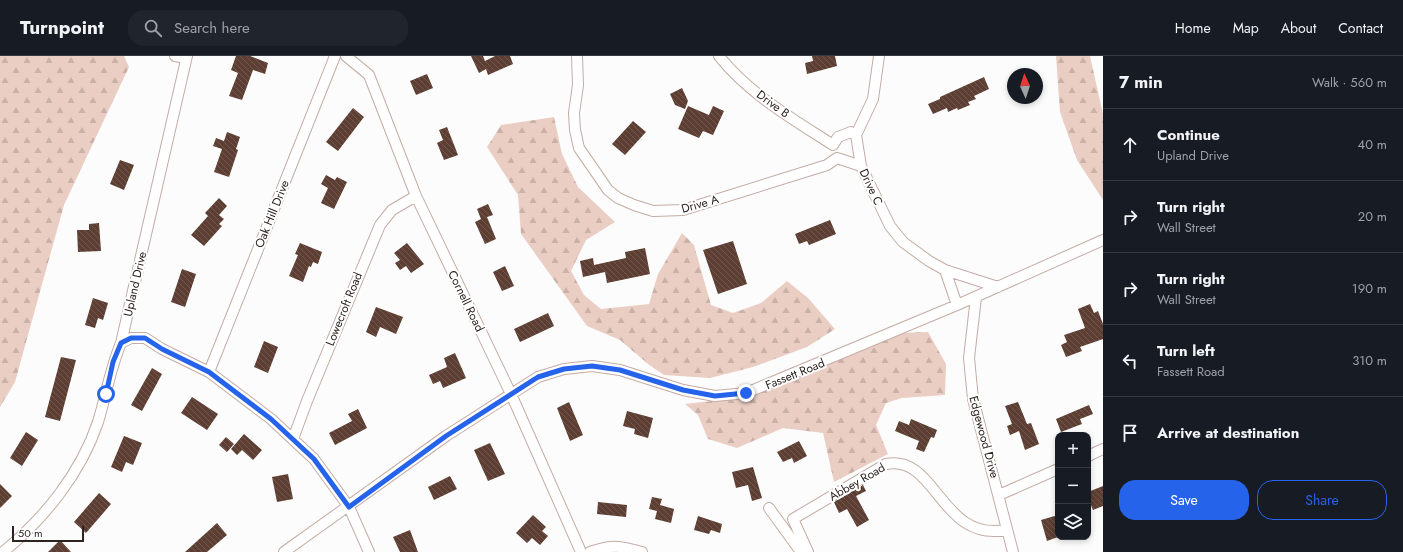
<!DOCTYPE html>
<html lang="en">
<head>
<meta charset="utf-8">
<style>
	:root { --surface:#171b24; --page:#20242c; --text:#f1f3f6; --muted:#9ea1a6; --line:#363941; --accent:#2563eb }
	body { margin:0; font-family:Jost,sans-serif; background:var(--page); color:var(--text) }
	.controls { position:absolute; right:12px; bottom:12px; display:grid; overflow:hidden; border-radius:8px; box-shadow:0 2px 6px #0003 }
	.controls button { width:36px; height:36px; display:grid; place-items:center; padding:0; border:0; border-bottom:1px solid var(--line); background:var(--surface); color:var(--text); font:20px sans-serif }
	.compass { position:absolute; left:1007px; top:12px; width:36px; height:36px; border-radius:50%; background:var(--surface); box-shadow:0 2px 6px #0003; rotate:357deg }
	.scale { position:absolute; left:12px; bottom:10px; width:72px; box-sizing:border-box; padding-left:4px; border:2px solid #2c2320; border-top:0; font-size:11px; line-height:14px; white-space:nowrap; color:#2c2320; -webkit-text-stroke:3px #fff; paint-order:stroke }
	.stop { position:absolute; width:12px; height:12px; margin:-9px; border:3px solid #2563eb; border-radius:50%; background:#fff }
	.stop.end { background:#2563eb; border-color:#fff; box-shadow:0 1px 4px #0008 }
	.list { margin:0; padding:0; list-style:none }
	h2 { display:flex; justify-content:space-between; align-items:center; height:52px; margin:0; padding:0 16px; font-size:17px }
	h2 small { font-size:13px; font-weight:400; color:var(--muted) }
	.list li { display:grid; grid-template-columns:26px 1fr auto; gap:12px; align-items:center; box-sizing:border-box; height:72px; padding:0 16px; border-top:1px solid var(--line) }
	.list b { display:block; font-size:15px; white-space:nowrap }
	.list p { margin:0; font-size:13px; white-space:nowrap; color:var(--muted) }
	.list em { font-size:13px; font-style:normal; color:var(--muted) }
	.actions { display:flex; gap:8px; padding:12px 16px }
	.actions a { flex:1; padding:9px 0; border:1px solid var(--accent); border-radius:16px; text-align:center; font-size:14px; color:var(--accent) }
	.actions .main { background:var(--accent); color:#fff }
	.icon { flex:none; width:22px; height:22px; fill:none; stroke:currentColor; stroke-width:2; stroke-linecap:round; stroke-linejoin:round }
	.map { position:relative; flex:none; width:1103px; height:496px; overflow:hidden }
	header { display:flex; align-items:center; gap:24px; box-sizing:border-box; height:56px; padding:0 20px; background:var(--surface); border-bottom:1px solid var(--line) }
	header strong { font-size:19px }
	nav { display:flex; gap:22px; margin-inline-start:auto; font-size:14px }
	.search { width:280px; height:36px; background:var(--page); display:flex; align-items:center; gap:10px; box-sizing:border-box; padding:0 14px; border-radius:16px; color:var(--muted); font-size:15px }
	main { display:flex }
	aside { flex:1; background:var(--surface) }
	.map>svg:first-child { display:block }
	.forest { fill:url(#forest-firs) }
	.building { fill:url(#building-back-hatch) }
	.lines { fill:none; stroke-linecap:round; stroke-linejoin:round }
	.minor-casing { stroke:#c3aca4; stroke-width:12 }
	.minor { stroke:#fff; stroke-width:10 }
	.route { stroke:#2563eb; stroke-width:5 }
	.labels { text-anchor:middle; stroke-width:4; stroke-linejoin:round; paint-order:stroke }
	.street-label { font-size:12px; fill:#2c2320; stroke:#fff }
</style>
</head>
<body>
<header>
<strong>Turnpoint</strong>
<div class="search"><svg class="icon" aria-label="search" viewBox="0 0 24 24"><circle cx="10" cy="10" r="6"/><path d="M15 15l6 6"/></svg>Search here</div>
<nav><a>Home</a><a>Map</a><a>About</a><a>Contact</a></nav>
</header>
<main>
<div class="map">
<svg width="1103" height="496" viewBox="0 0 1103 496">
	<defs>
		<pattern id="forest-firs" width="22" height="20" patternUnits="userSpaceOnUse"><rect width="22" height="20" fill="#eacec4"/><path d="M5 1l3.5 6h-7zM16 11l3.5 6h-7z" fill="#c9b1a8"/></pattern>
		<pattern id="building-back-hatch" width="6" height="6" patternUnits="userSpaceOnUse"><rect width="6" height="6" fill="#5d3e33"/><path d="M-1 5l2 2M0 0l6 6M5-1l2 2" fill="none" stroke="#71574e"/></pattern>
	</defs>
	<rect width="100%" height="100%" fill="#fcfcfc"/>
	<path class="forest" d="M0,0H124L129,11L64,149L15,326L0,351Z
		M1056,0H1090L1103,58V144L1077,104L1060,56Z
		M554,61L562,98L578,131L615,166L586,184L571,215L584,239L601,253L649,248L658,218L682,177L694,189L711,249L733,257L761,247L787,225L808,242L835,273L807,291L753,311L710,322L664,319L648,308L620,284L587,270L521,178L518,139L487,91L501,69Z
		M928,276L946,308L945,339L902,342L886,347L876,369L888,398L834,426L823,377L783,372L737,392L708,383L698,359L685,348L748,341L899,277Z"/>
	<path class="building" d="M236,0H250L268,7L265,18L253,14L242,44L229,40L238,17L231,14Z
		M471,0H483L485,5L495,0H510L513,8L488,19L486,13L479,17Z
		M812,0H835L837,10L807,18L805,7L813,5Z
		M427,18L433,32L416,39L410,25Z
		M984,21L989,33L974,40L976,43L968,46L970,49L958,54L957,52L948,56L947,52L933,58L928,48L940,43V41Z
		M682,32L688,45L685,53L675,49L670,38Z
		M688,50L709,59L713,50L724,55L713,79L703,75L699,82L678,73Z
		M353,52L364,61L338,95L326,86Z
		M633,65L646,76L625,99L612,88Z
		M447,71L458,99L444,104L437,87L443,84L439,74Z
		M227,76L240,81L236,93L238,94L229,121L214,116L222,93L213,90L216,82L224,85Z
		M120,104L134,109L124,134L110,128Z
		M326,119L335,124L337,121L347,126L334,153L321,147L328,132L321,128Z
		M219,142L227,150L219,159L224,163L219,168L222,170L204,190L191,179L208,160L205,157Z
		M488,148L493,159L487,161L496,183L485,188L475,166L481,163L477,153Z
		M830,164L836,178L809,189L807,185L799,188L795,178Z
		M99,167L101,195L78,196L77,174H89V168Z
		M733,185L747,228L718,238L703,194Z
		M300,187L322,196L318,208L313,206L311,211L309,210L303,226L289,220L298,199L295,198Z
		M407,187L424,208L411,217L406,210L400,214L395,207L400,204L394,197Z
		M645,192L650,218L607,227L605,216L583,221L580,205L593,202L594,209L626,202L625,196Z
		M505,210L514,230L502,235L493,216Z
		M182,213L196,218L185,251L171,246Z
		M93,242L108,247L103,264L98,262L95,272L85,269Z
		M1090,248L1094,257L1098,255L1103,268V283L1080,291L1082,295L1066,301L1061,289L1067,286L1064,279L1085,272L1078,253Z
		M376,251L403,261L396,278L380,271L376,281L366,276Z
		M548,257L554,270L520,286L514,273Z
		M264,285L278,291L268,317L254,311Z
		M455,297L466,322L443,332L440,325L433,328L429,319L447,311L444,302Z
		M61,301L76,304L60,365L45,361Z
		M152,312L162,318L142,355L131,349Z
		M192,341L218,358L207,374L181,357Z
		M569,346L583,379L570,385L557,352Z
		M1018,346L1027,368L1031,367L1039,388L1025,394L1019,375L1010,379L1007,370L1012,368L1005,350Z
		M1089,349L1093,358L1080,363L1082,368L1061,376L1056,363Z
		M358,353L367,372L335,389L329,377L352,365L348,358Z
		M627,355L653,362L648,382L634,378L635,373L623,370Z
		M911,363L937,374L934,382L931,381L924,396L916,393L919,385L895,375L899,365L909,369Z
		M26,376L38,384L22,410L10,402Z
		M244,378L262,394L253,404L242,394L237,399L231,393Z
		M124,380L142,387L133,409L126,406L122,416L111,411Z
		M226,381L234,388L227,396L219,389Z
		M799,385L807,400L794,407L792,402L783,406L777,396Z
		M490,387L505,418L488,425L474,394Z
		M753,411L762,442L752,445L748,429L736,432L732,416Z
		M288,418L293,443L277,446L272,421Z
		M450,420L457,433L434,444L428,431Z
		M0,428L12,440L0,452Z
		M863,429L866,435L856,440L869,464L857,471L847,453L839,457L834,446Z
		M1103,430V450L1093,454L1088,442V436Z
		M99,437L111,448L86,477L74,466Z
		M652,441L662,443L660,449L674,453L671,467L655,463L657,455L649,453Z
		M598,446L627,449L626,461L597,458Z
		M533,459L546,471L542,475L548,480L540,489L532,482L527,487L516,477Z
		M1058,459V481L1047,485L1041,464Z
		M698,460L722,468L720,477L711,474L709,478L694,474Z
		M217,467L227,479L207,496H185Z
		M410,474L418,496H400L393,481Z
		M60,484L71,496H48Z"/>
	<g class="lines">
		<defs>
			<path id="minor" d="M175,0L186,2
				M346,0L369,19L416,140L511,338L581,496
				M577,0L578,29L574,57L575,74L579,92L608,134L618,142L634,149L653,155L683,154L827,109L837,102L861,110
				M719,0C749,38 793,63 833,89L838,81L851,76L856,79
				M879,0L873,43L856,79L861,110L890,170L903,186L929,205L945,214L957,249
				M945,214L998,231
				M976,241L969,302L973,343L1013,496
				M121,287L131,282H145L162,293L209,316L271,363L314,403L349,451L369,496
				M209,316L335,0
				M293,383L307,345L380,169L392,154L416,140
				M1088,400L1103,393
				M999,439L1058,413
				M769,452L801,496
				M3,496C44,463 81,417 98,366C106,340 110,313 121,287L187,0
				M284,496L446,380L538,321L564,313L592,310L620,314L683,334L715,340L746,337L957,249L1103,184
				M590,496C612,488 620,490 642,496
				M808,496L793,463L886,408C937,398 940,486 1006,474"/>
		</defs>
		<use href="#minor" class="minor-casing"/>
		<use href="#minor" class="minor"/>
	</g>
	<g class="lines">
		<path class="route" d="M106,338L113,306L121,287L131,282H145L162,293L209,316L271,363L314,403L349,451L446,380L538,321L564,313L592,310L620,314L683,334L715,340L746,337"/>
	</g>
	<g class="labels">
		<g class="street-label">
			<text transform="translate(773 48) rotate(36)" y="4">Drive B</text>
			<text transform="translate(871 131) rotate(65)" y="4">Drive C</text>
			<text transform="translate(700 148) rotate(-16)" y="4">Drive A</text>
			<text transform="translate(272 158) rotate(-68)" y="4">Oak Hill Drive</text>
			<text transform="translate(135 228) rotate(-77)" y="4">Upland Drive</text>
			<text transform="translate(466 245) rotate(64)" y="4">Cornell Road</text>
			<text transform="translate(344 253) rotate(-68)" y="4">Lowecroft Road</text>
			<text transform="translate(795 318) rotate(-22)" y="4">Fassett Road</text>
			<text transform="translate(984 381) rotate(75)" y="4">Edgewood Drive</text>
			<text transform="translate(857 426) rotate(-30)" y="4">Abbey Road</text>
		</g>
	</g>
</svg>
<div class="controls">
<button>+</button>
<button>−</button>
<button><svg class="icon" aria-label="layers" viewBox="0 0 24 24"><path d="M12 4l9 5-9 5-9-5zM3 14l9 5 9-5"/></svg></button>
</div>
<svg class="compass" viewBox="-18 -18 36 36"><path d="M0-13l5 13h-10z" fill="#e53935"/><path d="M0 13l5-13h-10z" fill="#9ea1a6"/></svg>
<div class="scale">50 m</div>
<div class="stop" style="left:106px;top:338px"></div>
<div class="stop end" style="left:746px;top:337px"></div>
</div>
<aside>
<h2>7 min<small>Walk · 560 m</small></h2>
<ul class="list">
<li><svg class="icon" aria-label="ahead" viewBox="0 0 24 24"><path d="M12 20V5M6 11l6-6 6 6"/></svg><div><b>Continue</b><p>Upland Drive</p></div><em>40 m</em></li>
<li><svg class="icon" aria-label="right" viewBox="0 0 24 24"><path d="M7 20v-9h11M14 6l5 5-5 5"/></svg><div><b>Turn right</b><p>Wall Street</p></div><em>20 m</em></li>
<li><svg class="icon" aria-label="right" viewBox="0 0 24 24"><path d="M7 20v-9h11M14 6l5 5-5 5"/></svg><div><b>Turn right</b><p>Wall Street</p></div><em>190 m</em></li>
<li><svg class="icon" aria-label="left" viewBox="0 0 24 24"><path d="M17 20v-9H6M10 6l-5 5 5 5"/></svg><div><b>Turn left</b><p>Fassett Road</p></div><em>310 m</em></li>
<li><svg class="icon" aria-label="arrive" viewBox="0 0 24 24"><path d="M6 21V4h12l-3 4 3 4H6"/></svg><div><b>Arrive at destination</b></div></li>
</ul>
<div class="actions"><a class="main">Save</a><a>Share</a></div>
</aside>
</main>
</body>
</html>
